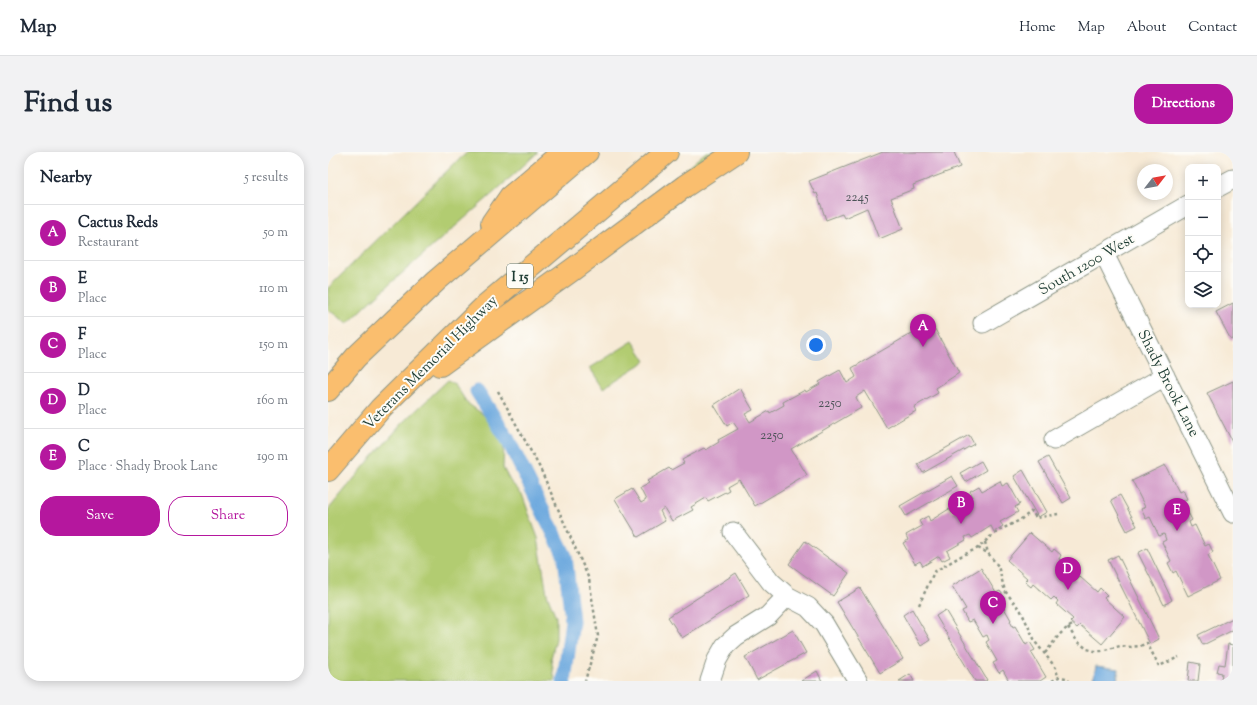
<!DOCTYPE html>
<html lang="en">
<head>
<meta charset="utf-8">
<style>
	:root { --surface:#fff; --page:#f2f2f3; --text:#1f2937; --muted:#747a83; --line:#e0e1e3; --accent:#b5179e }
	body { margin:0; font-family:"Sorts Mill Goudy",serif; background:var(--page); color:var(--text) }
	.controls { position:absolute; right:12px; top:12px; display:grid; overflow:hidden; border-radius:8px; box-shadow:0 2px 10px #0003 }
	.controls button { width:36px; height:36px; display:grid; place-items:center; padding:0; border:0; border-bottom:1px solid var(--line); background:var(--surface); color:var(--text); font:20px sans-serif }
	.compass { position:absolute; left:809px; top:12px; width:36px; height:36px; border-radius:50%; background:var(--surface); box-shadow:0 2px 10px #0003; rotate:59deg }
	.you { position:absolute; left:488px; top:193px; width:14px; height:14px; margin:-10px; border:3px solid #fff; border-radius:50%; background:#1a73e8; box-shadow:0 0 0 6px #1a73e833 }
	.badge { display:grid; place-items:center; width:26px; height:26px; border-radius:50%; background:var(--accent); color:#fff; font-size:13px; font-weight:700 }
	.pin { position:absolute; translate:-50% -33px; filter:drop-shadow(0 1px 2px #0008) }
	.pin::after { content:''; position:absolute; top:21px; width:14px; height:12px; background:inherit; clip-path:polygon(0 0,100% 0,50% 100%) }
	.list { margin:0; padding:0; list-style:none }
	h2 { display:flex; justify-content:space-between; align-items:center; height:52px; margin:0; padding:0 16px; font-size:17px }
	h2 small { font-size:13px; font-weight:400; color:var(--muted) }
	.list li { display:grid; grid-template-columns:26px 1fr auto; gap:12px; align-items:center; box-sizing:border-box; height:56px; padding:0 16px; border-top:1px solid var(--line) }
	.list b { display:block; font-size:15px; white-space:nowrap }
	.list p { margin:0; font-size:13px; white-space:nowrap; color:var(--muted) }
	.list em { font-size:13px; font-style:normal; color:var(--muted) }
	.actions { display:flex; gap:8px; padding:12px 16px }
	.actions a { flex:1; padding:9px 0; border:1px solid var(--accent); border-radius:16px; text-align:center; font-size:14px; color:var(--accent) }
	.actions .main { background:var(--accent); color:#fff }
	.icon { flex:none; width:22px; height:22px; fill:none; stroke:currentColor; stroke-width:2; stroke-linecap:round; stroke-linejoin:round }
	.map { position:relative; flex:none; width:905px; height:529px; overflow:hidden; border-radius:16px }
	header { display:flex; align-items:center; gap:24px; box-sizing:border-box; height:56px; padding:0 20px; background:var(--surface); border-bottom:1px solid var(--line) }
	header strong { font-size:19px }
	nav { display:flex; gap:22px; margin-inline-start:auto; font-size:14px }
	.intro { display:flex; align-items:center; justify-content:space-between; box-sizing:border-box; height:96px; padding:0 24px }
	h1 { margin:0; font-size:28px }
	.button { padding:10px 18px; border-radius:16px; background:var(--accent); color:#fff; font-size:14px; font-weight:700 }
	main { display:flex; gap:24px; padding:0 24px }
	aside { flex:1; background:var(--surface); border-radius:16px; box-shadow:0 2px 10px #0003 }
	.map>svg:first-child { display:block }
	.green { fill:#b2cc71; stroke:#688452 }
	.water { fill:#6da9de; stroke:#467389 }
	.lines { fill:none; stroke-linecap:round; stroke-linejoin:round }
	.canal { stroke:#6da9de; stroke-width:15 }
	.building { fill:#d197c6 }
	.minor-casing { stroke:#8b9485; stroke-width:21 }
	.highway-casing { stroke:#8b9485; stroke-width:24 }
	.path { stroke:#8b9485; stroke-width:2.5; stroke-dasharray:3 3; stroke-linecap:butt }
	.minor { stroke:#fff; stroke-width:19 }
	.highway { stroke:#fabe6e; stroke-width:22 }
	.labels { text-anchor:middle; stroke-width:4; stroke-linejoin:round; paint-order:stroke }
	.number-label { font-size:13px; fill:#4c5458 }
	.shield { fill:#fdfcf7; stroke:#62766e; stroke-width:1 }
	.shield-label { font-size:14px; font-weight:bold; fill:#1f3d34 }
	.street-label { font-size:15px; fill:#1f3d34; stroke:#fdfcf7 }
</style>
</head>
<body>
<header>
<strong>Map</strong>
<nav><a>Home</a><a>Map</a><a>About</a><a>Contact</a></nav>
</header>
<div class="intro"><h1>Find us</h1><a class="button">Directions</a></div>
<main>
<aside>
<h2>Nearby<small>5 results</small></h2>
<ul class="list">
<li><span class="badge">A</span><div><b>Cactus Reds</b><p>Restaurant</p></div><em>50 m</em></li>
<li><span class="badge">B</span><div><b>E</b><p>Place</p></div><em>110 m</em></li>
<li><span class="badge">C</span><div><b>F</b><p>Place</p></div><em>150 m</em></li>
<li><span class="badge">D</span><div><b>D</b><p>Place</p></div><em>160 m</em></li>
<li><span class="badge">E</span><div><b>C</b><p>Place · Shady Brook Lane</p></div><em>190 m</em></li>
</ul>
<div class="actions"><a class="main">Save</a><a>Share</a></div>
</aside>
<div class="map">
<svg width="905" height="529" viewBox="0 0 905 529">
	<rect width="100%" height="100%" fill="#fdfcf7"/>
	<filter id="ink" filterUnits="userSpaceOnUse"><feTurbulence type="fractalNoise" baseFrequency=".025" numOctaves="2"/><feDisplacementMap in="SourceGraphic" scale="8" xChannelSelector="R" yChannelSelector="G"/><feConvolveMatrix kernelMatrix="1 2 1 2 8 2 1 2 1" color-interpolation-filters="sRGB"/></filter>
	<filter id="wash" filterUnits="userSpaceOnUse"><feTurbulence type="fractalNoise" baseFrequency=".012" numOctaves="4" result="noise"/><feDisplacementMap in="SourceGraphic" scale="16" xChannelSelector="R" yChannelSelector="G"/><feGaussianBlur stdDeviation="0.9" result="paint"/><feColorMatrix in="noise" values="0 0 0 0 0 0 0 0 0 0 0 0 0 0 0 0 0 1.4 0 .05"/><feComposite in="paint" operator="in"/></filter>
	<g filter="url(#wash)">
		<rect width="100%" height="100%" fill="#f7ead6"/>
		<path class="green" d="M140,0H210C148,59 81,112 19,172L0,157V136L127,11Z
			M378,0H392L324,46Z
			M305,189L318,209L275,236L262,216Z
			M120,228L127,232L139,251L156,263L167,275L176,290L175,316L182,329L194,342L201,362L210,386L219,442L228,465V487L223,506L227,529H0V358L39,311L74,272Z"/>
		<path class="water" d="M768,514L791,517L789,529L765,528Z"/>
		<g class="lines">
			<path class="canal" d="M149,239L179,286L237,404L244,469L236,529"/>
		</g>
		<g id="blocks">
			<path class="building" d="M555,0H626L632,15L585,33L586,37L563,46L575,77L551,87L539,56L516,66L514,62L498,68L489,41L487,42L481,29Z
				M905,151V187L903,188L888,160Z
				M603,170L631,221L608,236L610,241L586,255L588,259L559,276L537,239L528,245L533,256L463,297L479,323L427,354L411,327L399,334L401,338L380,349L378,346L363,355L365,358L344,369L336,356L332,359L337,369L310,385L287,347L304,337L313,351L318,348L312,336L321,331L319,329L341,316L343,318L356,311L354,308L376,296L378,298L391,290L390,288L410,277L405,270L399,274L386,253L412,236L425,258L417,262L422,270L441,259L442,261L456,253L455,250L477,238L478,240L492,232L491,230L512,218L519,231L528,225L524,216Z
				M905,229V291L879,241Z
				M641,283L646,292L595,321L590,312Z
				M720,305L743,346L735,351L711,310Z
				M653,309L658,318L638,330L632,321Z
				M837,313L851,340L855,338L859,347L854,349L864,368L861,370L863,375L867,373L877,394L881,392L885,400L880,403L892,428L860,444L848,419L845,421L840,411L843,409L834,390L838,388L836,382L831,384L822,365L818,367L813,357L817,355L804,329Z
				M695,318L719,360L710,365L686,324Z
				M624,324L630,334L578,364L572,354Z
				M672,329L674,334L680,331L692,352L687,355L690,360L672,370L675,374L666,380L663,374L644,386L642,383L637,385L638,388L619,399L622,405L614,409L611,404L595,414L592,409L587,412L575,391L580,388L578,383L594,374L591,369L600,364L602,369L621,357L624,361L628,358L626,355L645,344L642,339L651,334L654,339Z
				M792,343L809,374L799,379L783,348Z
				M702,381L724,400L726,397L733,403L731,407L747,421L744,424L749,428L752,425L769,440L772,436L779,443L776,446L797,465L774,492L752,473L749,476L742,470L745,467L728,452L730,449L726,445L723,448L705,432L703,435L697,430L700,427L679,408Z
				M477,389L521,421L505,444L461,412Z
				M819,396L844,448L836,453L810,401Z
				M790,403L831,487L822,492L780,408Z
				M653,416L668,441L672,439L677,446L672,449L683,468L682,469L685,475L687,474L698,493L702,490L707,498L703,500L718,525L712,529H681L675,518L671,521L665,511L669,509L658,490L661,488L659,483L655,485L645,468L640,470L634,459L638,457L624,434Z
				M408,421L421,443L354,486L340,465Z
				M532,436L575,507L552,521L509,450Z
				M584,457L602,488L593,494L575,463Z
				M617,458L659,528L658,529H647L608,464Z
				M905,466V478L875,493L870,483Z
				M465,478L478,501L429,528L417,505Z
				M900,492L905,493V529H893L894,521L889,520L891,512L897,513Z
				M862,510L872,512L870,529H860Z
				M489,519L494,529H473Z
				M582,522L586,529H571Z"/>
		</g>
	</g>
	<g filter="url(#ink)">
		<use href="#blocks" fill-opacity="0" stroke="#8b9485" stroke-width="1"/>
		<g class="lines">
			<defs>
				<path id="minor" d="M890,35L905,27
					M776,102L905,361
					M655,171L860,53
					M726,288L837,224
					M405,380L443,430L459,444L480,455L496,472L530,529
					M382,529L389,508L397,494L408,484L440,464L459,444"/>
				<path id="highway" d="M164,71L182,45L235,0
					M112,213L244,118L357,34L408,0
					M0,238L28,205L108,129L259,0
					M0,318L53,256L158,153L339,0"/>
			</defs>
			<use href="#minor" class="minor-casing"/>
			<use href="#highway" class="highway-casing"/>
			<path class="path" d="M170,239L212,316L261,427L270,484L257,529
				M657,390L660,401
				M650,396L660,401L670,414L677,439L693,459L708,491L728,516L730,525
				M591,453L606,420L633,404L650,396L662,385L672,378L692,368L704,359L708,366L730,362
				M740,475L749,489L759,497L767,499H773L792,494L803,495L812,494L819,491L831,514L851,505
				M717,501C726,491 732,478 745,473
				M724,529L731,525L738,526L741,529"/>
			<use href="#minor" class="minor"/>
			<use href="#highway" class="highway"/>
		</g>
	</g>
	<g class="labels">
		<g class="number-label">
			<text x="529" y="49">2245</text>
			<text x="502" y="255">2250</text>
			<text x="444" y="287">2250</text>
		</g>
		<rect class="shield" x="179" y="112" width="26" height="24" rx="3"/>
		<g class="shield-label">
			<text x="192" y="129">I 15</text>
		</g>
		<g class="street-label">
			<text transform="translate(758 112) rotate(-30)" y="5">South 1200 West</text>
			<text transform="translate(102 210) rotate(-45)" y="5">Veterans Memorial Highway</text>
			<text transform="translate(841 231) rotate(63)" y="5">Shady Brook Lane</text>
		</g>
	</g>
</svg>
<div class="controls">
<button>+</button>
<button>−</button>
<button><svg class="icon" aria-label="locate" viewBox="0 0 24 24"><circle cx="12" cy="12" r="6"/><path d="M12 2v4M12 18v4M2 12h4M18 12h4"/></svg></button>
<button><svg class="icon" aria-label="layers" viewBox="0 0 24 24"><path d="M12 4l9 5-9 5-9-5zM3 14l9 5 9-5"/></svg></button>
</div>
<svg class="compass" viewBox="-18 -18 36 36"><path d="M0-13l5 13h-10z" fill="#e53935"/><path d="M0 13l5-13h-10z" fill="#747a83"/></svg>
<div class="you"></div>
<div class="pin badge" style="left:595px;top:195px">A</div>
<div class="pin badge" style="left:633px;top:372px">B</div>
<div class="pin badge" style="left:665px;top:472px">C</div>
<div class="pin badge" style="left:740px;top:438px">D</div>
<div class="pin badge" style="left:849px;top:379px">E</div>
</div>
</main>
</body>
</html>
